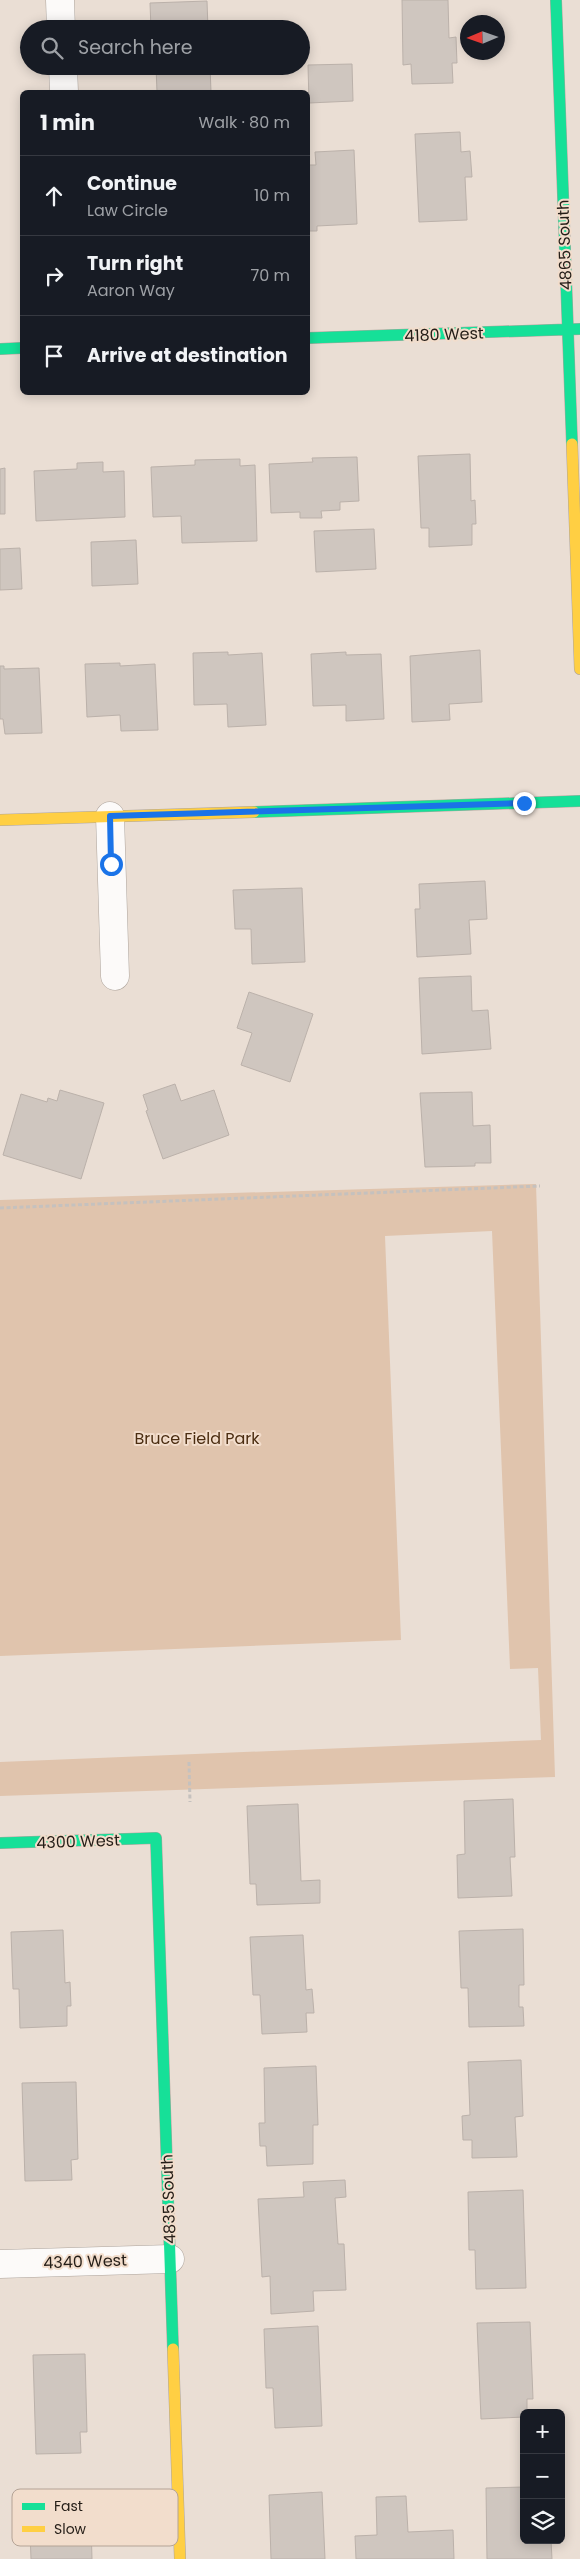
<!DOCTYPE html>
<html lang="en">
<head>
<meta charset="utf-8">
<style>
	:root { --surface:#171b24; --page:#20242c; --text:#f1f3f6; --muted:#9ea1a6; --line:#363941 }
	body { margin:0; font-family:Poppins,sans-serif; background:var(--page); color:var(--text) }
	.controls { position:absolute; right:15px; bottom:15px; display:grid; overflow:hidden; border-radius:8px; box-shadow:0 2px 12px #0003 }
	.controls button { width:45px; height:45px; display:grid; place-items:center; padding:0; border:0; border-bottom:1px solid var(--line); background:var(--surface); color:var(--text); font:25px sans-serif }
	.compass { position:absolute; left:460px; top:15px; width:45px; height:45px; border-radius:50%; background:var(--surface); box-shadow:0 2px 12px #0003; rotate:268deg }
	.stop { position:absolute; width:15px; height:15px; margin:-11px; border:4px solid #1a73e8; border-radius:50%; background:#fff }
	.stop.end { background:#1a73e8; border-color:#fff; box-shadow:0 1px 5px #0008 }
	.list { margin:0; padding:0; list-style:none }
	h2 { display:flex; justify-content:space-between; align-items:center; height:65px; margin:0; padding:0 20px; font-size:21px }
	h2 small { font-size:16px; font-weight:400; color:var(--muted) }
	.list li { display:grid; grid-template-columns:32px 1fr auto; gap:15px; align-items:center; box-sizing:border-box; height:80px; padding:0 20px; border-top:1px solid var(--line) }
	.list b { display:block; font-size:19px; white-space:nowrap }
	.list p { margin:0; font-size:16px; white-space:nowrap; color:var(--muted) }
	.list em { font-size:16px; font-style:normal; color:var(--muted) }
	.icon { flex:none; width:28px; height:28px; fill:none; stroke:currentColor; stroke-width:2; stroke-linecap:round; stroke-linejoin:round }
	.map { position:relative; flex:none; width:580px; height:2559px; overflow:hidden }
	.search { position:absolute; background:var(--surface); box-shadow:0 2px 12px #0003; left:20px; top:20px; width:290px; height:55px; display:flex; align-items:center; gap:12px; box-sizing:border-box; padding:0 18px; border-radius:28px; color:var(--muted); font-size:19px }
	.panel { position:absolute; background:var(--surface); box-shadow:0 2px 12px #0003; left:20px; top:90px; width:290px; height:305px; border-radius:8px }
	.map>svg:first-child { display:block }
	.green { fill:#e0c4ad }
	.building { fill:#cfc6bf; stroke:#bbb1aa }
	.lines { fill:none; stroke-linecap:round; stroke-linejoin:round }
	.street-casing { stroke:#ada49c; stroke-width:29 }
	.fast-casing { stroke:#ada49c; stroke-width:12 }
	.slow-casing { stroke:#ada49c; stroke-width:12 }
	.path { stroke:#c5c1be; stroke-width:3; stroke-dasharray:4 2.5; stroke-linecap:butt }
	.street { stroke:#fcfaf9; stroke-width:28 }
	.fast { stroke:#16e098; stroke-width:11 }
	.slow { stroke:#ffcf43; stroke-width:11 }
	.route { stroke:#1a73e8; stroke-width:6 }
	.labels { text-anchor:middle; stroke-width:4; stroke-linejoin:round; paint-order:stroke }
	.street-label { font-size:16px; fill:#241d17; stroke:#f2ddcc }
	.park-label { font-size:16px; fill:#4b2d11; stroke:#f2ddcc }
	.key { fill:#f2ddcc; stroke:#b4a396; stroke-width:1 }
	.key-label { font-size:14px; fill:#241d17 }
</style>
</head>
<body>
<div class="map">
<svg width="580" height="2559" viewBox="0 0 580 2559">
	<rect width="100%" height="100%" fill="#eaded4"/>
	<path class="green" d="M536,1184L555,1777L0,1796V1762L541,1740L538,1668L510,1669L492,1231L385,1236L401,1640L0,1656V1200Z"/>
	<path class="building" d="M402,0H448L449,38L456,37L457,63H452L453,83L412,84L411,64L403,65Z
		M207,1L208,29H151L150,3Z
		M352,64L353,101L309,103L308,65Z
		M156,66H210L211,92H157Z
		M460,132L461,152L470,151L472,177H465L467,220L419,222L415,134Z
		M354,150L357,224L317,226V231H308V165H316L315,152Z
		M470,454L471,501L475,500L476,524H472V545L429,547V528H421L418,456Z
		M357,457L359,501L340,502V510L321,511L322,518H300V512L271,513L269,464L313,462L312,458Z
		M240,459V466L255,465L257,541L182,543L181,516L153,517L151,467L195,465V460Z
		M103,462V472L124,471L125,517L36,521L34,471L77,469V463Z
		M5,468V514H0V469Z
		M374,529L376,569L316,572L314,531Z
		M136,540L138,584L92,586L91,542Z
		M20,548L22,589L0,590V549Z
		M480,650L482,702L449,704L450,720L412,722L410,656Z
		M228,652V655L262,653L266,725L228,727L227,704L194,705L193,653Z
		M346,652V655L381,654L384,719L346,721V705L313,706L311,654Z
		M120,663V666L155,664L158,730L121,731L120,715L87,717L85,664Z
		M0,666H4V669L39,668L42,733L5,734L3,719H0Z
		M485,881L487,919L469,920L471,954L417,957L415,909H420L419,884Z
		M302,888L305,962L252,964L251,929H235L233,890Z
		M471,976L472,1011L488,1010L491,1049L422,1054L419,978Z
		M249,992L313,1014L290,1082L241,1065L252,1033L237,1028Z
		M175,1084L181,1101L214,1090L229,1135L163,1159L146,1111L148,1110L143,1095Z
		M60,1090L104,1103L81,1179L3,1155L21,1094L47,1102L48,1098L57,1101Z
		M472,1092L473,1126L490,1125L491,1163H475V1166L425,1167L420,1093Z
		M513,1799L515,1857H510L512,1896L458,1898L457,1855L465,1854L464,1801Z
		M298,1804L301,1881L320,1880V1903L257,1905L256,1884H250L247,1806Z
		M523,1929L524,1985H519V2007H523L524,2026L469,2027L468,1988H461L459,1931Z
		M63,1930L65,1983L70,1982L71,2006H67V2026L20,2028L19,1989H13L11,1932Z
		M303,1935L306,1990L312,1989L314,2013H306L307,2032L262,2034L260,1995H253L250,1937Z
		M521,2060L523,2116L515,2117L517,2157L472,2158V2140H463L462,2116L470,2115L468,2062Z
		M316,2066L318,2125H313V2164L267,2166L266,2146H260L259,2123H265L264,2068Z
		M76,2082L78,2159L71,2160L72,2180L25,2181L22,2083Z
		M345,2180L346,2197L335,2198L338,2244H344L346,2290L313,2291L314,2311L271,2314L270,2276L262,2277L258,2199L304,2197L303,2182Z
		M523,2190L526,2288L476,2289L475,2250H469L468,2192Z
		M530,2322L533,2399H527V2413H524V2417L481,2419L477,2323Z
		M318,2326L322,2426L275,2428L273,2388H266L264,2329Z
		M85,2354L87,2432H80L81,2453L36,2454L33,2355Z
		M524,2487V2540H551L552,2559H487L486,2488Z
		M322,2492L325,2559H271L269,2495Z
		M406,2496L408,2532L453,2530L454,2559H356L355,2536L377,2535L376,2497Z
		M84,2503L85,2524H91L92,2559H31L29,2505Z"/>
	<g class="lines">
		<defs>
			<path id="street" d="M60,0L61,29
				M63,66L64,92
				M110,816L115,976
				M0,2264L170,2259"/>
			<path id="fast" d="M556,0L572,444
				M308,338L580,329
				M0,349L22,348
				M254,812L580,801
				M0,1843L156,1838L173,2349"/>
			<path id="slow" d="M572,444L580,669
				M0,820L254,812
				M173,2349L180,2559"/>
		</defs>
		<use href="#street" class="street-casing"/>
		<use href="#fast" class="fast-casing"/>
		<use href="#slow" class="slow-casing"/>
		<path class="path" d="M0,1208L540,1186
			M189,1762L190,1802"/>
		<use href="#street" class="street"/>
		<use href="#fast" class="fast"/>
		<use href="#slow" class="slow"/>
	</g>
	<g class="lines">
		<path class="route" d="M111,864L110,816L524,803"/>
	</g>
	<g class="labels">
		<g class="street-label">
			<text transform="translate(564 245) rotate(-92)" y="6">4865 South</text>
			<text transform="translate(444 334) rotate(-2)" y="6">4180 West</text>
			<text transform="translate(78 1841) rotate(-2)" y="6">4300 West</text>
			<text transform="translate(168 2199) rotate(-92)" y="6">4835 South</text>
			<text transform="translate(85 2261) rotate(-2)" y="6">4340 West</text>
		</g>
		<g class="park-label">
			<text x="197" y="1444">Bruce Field Park</text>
		</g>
	</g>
	<rect x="12" y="2489" width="166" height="57" rx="8" class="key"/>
	<rect x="22" y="2503" width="23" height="7" fill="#16e098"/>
	<rect x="22" y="2526" width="23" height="6" fill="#ffcf43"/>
	<g class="key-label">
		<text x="54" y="2511">Fast</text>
		<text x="54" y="2534">Slow</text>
	</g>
</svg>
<div class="controls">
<button>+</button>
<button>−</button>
<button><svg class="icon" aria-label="layers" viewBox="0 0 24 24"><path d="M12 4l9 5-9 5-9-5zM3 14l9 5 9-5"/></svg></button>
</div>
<svg class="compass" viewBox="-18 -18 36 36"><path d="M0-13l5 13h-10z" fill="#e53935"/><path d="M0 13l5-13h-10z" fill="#9ea1a6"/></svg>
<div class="stop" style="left:111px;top:864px"></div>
<div class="stop end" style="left:524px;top:803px"></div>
<div class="search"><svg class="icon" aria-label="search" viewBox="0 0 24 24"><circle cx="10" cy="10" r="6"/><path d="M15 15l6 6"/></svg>Search here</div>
<section class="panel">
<h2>1 min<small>Walk · 80 m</small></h2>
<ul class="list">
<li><svg class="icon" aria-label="ahead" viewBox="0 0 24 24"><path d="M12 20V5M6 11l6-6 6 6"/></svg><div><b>Continue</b><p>Law Circle</p></div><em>10 m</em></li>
<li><svg class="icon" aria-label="right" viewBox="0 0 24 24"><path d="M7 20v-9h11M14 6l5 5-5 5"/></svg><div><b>Turn right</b><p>Aaron Way</p></div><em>70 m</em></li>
<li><svg class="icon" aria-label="arrive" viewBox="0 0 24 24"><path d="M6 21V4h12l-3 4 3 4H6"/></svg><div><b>Arrive at destination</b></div></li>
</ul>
</section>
</div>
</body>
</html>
